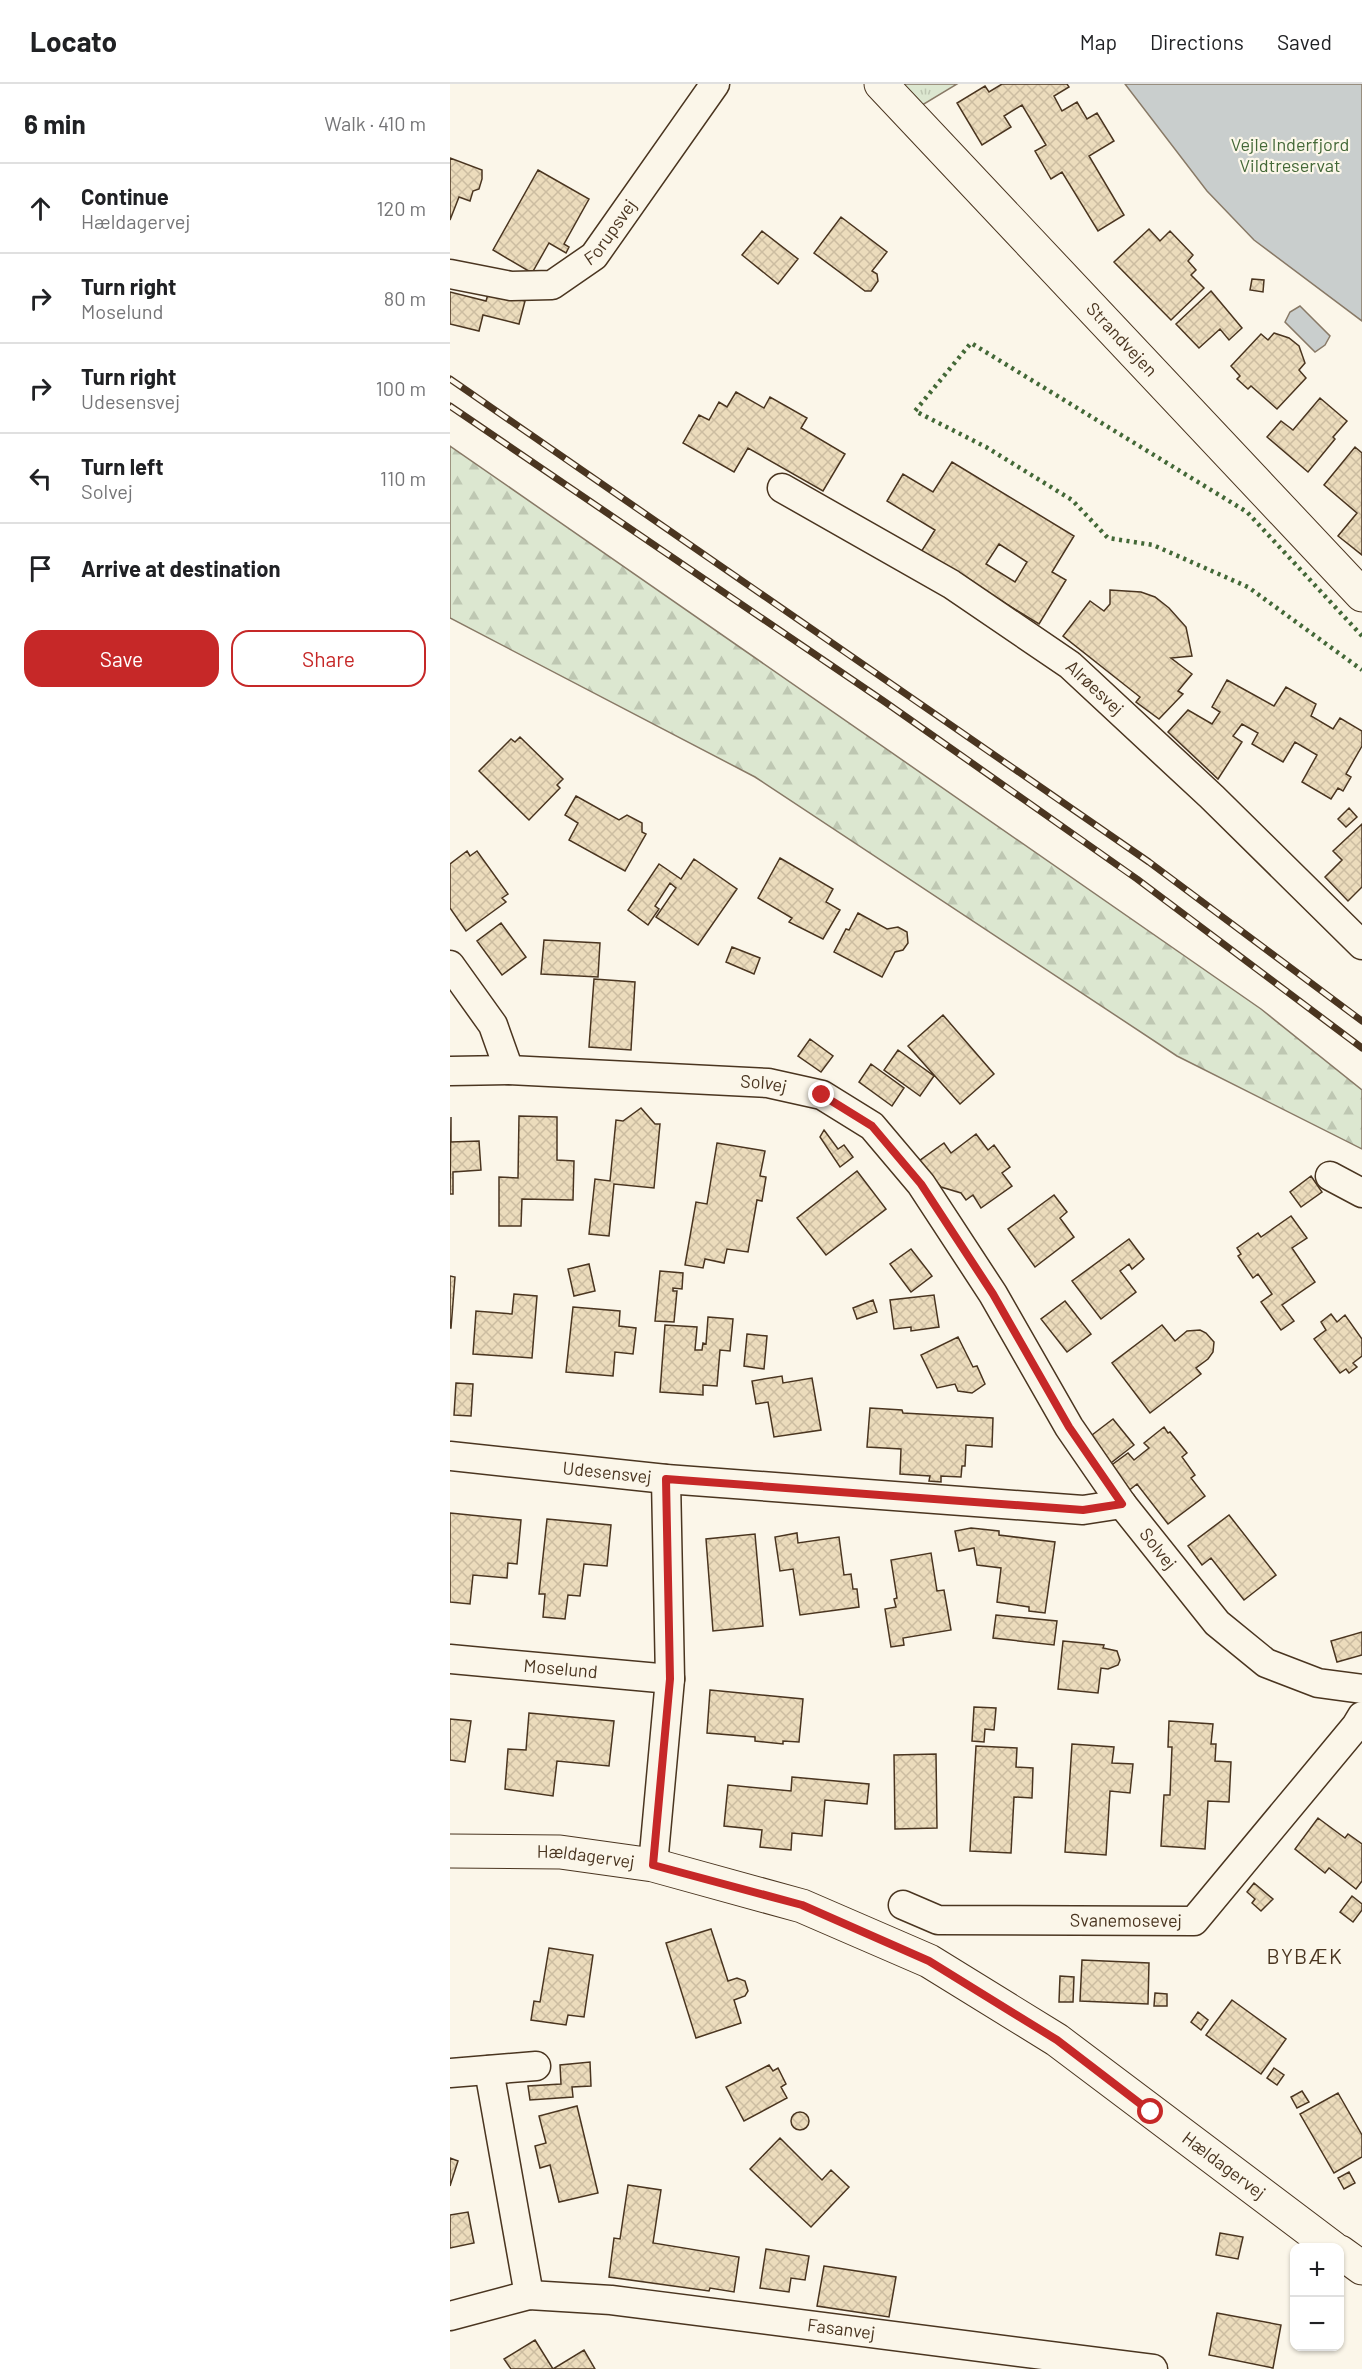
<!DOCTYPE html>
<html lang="en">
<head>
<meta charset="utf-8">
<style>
	:root { --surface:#fff; --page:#f2f2f2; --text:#202124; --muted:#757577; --line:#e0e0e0; --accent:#c62828 }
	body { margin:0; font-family:Barlow,sans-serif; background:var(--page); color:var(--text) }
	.controls { position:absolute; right:18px; bottom:18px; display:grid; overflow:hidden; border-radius:12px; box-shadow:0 2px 4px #0004 }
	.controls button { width:54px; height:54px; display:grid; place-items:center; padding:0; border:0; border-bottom:2px solid var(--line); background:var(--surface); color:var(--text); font:30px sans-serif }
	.stop { position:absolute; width:18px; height:18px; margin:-14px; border:4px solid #c62828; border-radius:50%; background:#fff }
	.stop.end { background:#c62828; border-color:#fff; box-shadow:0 2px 6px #0008 }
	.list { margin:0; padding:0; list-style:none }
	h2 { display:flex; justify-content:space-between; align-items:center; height:78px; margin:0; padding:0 24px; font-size:26px }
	h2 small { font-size:20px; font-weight:400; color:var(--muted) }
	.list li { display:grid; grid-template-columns:39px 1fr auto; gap:18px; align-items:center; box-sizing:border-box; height:90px; padding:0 24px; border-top:2px solid var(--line) }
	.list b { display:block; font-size:22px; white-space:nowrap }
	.list p { margin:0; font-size:20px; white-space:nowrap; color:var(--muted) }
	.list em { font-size:20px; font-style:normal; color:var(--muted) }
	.actions { display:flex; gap:12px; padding:18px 24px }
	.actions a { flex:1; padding:14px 0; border:2px solid var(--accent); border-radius:18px; text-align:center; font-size:21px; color:var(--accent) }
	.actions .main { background:var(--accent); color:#fff }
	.icon { flex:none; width:33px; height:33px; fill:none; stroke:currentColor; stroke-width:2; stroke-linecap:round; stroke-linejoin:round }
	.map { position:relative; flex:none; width:912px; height:2285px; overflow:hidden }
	header { display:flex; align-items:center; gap:36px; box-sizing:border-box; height:84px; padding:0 30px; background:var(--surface); border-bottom:2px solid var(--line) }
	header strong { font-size:28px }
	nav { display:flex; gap:33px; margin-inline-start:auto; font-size:21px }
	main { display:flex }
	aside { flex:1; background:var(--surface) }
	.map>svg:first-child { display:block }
	.forest { fill:url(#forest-firs); stroke:#887966; stroke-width:1.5 }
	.park { fill:url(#park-tufts); stroke:#887966; stroke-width:1.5 }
	.water { fill:#c9cecd; stroke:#887966; stroke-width:1.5 }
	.building { fill:url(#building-cross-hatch); stroke:#4a3520; stroke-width:1.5; fill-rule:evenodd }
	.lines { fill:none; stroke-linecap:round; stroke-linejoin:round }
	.minor-casing { stroke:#4a3520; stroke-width:31 }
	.tertiary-casing { stroke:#4a3520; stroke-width:35 }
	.minor { stroke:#fbf6e9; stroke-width:28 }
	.tertiary { stroke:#fbf6e9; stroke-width:33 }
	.rail-casing { stroke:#4a3520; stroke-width:7 }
	.rail { stroke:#fbf6e9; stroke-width:4.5; stroke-dasharray:14; stroke-linecap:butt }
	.hedge { stroke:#436837; stroke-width:4.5; stroke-dasharray:3 4.5; stroke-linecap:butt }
	.route { stroke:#c62828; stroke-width:8 }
	.labels { text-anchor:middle; stroke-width:4.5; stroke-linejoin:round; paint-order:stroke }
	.park-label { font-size:18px; fill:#436837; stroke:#fbf6e9 }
	.street-label { font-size:18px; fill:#4a3520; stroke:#fbf6e9 }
	.quarter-label { font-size:21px; letter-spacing:1.5px; fill:#4a3520; stroke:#fbf6e9 }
</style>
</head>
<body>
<header>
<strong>Locato</strong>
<nav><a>Map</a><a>Directions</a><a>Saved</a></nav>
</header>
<main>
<aside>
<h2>6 min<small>Walk · 410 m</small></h2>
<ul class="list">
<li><svg class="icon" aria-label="ahead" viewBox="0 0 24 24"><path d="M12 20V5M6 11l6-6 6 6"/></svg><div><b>Continue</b><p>Hældagervej</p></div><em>120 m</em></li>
<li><svg class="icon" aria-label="right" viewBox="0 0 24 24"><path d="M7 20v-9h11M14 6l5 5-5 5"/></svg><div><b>Turn right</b><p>Moselund</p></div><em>80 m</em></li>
<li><svg class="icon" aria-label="right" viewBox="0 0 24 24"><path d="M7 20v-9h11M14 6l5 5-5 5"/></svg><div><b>Turn right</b><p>Udesensvej</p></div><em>100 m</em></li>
<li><svg class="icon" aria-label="left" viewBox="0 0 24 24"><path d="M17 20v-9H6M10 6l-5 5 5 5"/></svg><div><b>Turn left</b><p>Solvej</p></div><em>110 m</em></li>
<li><svg class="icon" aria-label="arrive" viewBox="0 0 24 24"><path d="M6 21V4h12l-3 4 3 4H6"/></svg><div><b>Arrive at destination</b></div></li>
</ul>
<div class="actions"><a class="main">Save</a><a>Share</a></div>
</aside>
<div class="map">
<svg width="912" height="2285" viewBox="0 0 912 2285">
	<defs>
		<pattern id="forest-firs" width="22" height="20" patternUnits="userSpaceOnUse" patternTransform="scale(1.5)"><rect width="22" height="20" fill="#dce7d0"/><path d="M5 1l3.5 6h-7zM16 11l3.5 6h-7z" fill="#bec7b2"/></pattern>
		<pattern id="park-tufts" width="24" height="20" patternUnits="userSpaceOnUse" patternTransform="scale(1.5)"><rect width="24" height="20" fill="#dce7d0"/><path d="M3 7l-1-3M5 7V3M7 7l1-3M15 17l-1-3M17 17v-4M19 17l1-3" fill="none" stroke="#bec7b2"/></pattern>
		<pattern id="building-cross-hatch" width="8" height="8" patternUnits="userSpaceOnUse" patternTransform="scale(1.5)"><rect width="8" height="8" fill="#ecdcbc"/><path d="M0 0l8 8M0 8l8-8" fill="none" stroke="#ccbda1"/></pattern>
	</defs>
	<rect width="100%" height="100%" fill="#fbf6e9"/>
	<path class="forest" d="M0,362L811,925L912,1006V1065L727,972L305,693L0,534Z"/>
	<path class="park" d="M452,0H507L469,23Z"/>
	<path class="water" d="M675,0H912V237L804,156L757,107Z
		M850,222L880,252L875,261L865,268L835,238L840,228Z"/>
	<path class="building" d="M552,0H617L619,3L604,12L612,27L627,18L637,35L647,29L664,57L639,72L674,131L648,147L612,88L601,95L585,67L596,61L572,21L554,32L561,43L532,61L507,19L535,2L539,8Z
		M0,74L32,86V95L29,105L23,107L20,117L9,113L0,136Z
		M88,86L139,115L114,160L119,163L116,169L99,159L82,189L43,166Z
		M391,133L437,168L422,187L427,190L428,197L421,207H415L364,169Z
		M699,145L710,157L720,147L743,171L738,177L746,186L741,191L754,204L721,236L664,178Z
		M312,147L348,175L328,200L292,171Z
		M802,195L814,196L813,208L800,206Z
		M39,207L75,217L69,240L33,231L29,247L0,240V208L36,217Z
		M761,207L792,244L779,256L770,245L749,264L726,240Z
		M824,249L839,254L849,262L855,279L849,286L856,294L827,325L801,302L798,305L787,295L790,292L781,282L811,250L818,256Z
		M286,308L314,324L320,313L357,334L351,344L395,370L373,407L298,364L284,388L233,359L249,331L259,336L269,318L277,323Z
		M870,314L897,337L883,353L885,355L858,388L817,353L831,337L843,346Z
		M905,363L912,369V471L888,452L907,429L874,401Z
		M502,378L624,452L602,488L616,496L589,540L471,468L485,446L437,417L453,390L483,408ZM549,460L577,478L565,498L536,480Z
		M660,506L691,508L705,513L719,524L736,543L742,572L721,574L742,590L728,607L733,610L709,635L686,618L690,613L613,552L640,517L654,527L660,520Z
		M777,596L824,622L836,603L866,620L861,632L883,645L890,634L912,647V662L896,690L901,693L893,707L888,704L881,715L852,698L867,671L845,658L833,678L802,660L808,649L792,640L783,652L792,658L768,695L718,648L738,626L762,640L770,628L762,623Z
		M70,653L113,695L107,701L110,704L79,736L29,687L61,655L65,658Z
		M126,712L169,736L177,731L192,739V748L196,750L175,787L119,756L128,739L115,731Z
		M899,724L907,733L896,743L888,735Z
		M912,740V803L898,817L875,793L892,776L883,767Z
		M17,767L20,772L27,767L58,810L52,814L56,818L16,847L0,824V780Z
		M330,774L383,805L376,818L390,826L373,855L339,838L342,834L308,814Z
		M244,775L287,805L248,861L206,833L226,804L220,799L205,822L209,825L198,841L178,826L209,780L231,795Z
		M408,829L437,845L448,843L457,848L458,859L453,866L445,868L432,893L384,868L396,845L399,846Z
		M51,839L76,873L52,891L27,857Z
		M94,856L150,859L148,893L91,890Z
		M282,863L310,874L304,890L276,878Z
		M144,895L185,898L181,966L139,963Z
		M493,931L544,990L510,1020L458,962Z
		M360,955L383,972L371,988L348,972Z
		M448,966L484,992L470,1012L434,986Z
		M421,980L454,1004L442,1022L409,998Z
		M191,1024L205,1040H210L204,1104L164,1100L159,1152L139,1150L145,1095L160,1097L166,1036L173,1037Z
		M69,1032L107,1033V1076L124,1077L123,1116L72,1115L71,1142H49V1093L68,1094Z
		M1,1033V1058L29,1057L31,1086L3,1088V1110H0Z
		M374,1046L388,1065L394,1061L403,1073L390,1083L370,1053Z
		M526,1050L538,1066L544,1061L560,1083L552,1089L562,1102L531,1124L523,1111L516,1116L511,1109L491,1103L469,1077L494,1059L501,1069Z
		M267,1059L315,1067L310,1092L316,1093L312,1117L307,1116L298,1168L277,1165L274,1179L255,1175L253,1184L235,1181L246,1118L257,1120Z
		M407,1087L436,1125L376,1171L347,1134Z
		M861,1092L872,1108L851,1123L840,1108Z
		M604,1111L617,1128L610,1134L624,1153L585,1183L558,1145Z
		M841,1132L857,1154L842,1164L865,1198L832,1221L844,1237L831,1246L811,1218L822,1210L808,1190L803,1194L788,1172L791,1170L787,1164L808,1149L811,1153Z
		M679,1155L694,1175L682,1185L679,1180L670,1187L686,1208L651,1235L622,1197Z
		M461,1165L482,1192L461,1208L440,1180Z
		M139,1180L145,1207L124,1212L118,1185Z
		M210,1187L233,1189L232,1205L223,1204V1207H227L224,1238L205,1237Z
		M0,1192L5,1193L1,1244H0Z
		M64,1210L87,1212L82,1274L23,1270L26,1227L62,1230Z
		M484,1211L489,1243L461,1247V1243L444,1245L440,1216Z
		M423,1216L427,1228L407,1235L403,1224Z
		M615,1217L641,1250L617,1268L591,1235Z
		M123,1223L170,1227L169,1242L186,1244L183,1270L165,1268L163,1292L116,1288Z
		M881,1230L887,1238L895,1231L912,1255V1272L903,1279L907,1283L899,1289L896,1285L890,1289L864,1255L876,1246L871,1238Z
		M258,1233L283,1235L280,1267L270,1266L267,1302L253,1301V1311L210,1308L215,1241L247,1243L245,1266H252L253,1259L256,1260Z
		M712,1241L725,1257L737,1247L750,1246L756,1249L764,1258L763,1268L758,1275L746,1284L751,1290L700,1329L662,1279Z
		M297,1250L317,1252L314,1285L294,1282Z
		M508,1253L523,1283L527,1282L535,1300L522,1309L508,1307L505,1300L487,1304L471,1271Z
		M332,1292L333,1299L362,1294L371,1346L324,1353L318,1318L306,1320L302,1297Z
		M6,1299L23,1300L21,1332L4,1331Z
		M420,1324L452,1326L453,1329L543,1334L542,1363L516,1361L515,1382H512L511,1393L491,1392V1398L479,1397L480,1392L450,1390L451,1365L417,1363Z
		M663,1335L684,1361L657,1382L645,1367L642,1351Z
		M714,1343L718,1349L720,1348L737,1369L732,1373L745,1391L741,1394L755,1412L718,1440L687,1400L677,1408L659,1383L678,1369L684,1376L699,1364L694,1359Z
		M0,1429L71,1436L67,1480L58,1479L57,1494L23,1491L20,1520L0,1518Z
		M779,1431L826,1491L794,1516L761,1474L752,1481L738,1462Z
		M97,1435L161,1441L157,1482L134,1480L130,1512L118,1511L115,1535L93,1533L95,1510H89Z
		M521,1444L549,1447V1451L605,1458L595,1529L579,1527V1523L547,1518L551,1484L527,1481L524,1464L509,1467L505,1447Z
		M347,1449L348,1459L389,1453L394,1491L401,1490L403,1505H407L409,1523L350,1531L343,1485L330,1487L325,1453Z
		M305,1450L313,1542L263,1547L256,1455Z
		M481,1469L487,1507L494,1506L501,1546L453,1554L454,1561L441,1563L435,1525L446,1523L444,1515L447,1514L441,1476Z
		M546,1531L607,1537L604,1561L543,1554Z
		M912,1548V1571L887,1578L881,1557Z
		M613,1557L654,1561L653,1564L667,1567L670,1576L668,1581L658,1585L651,1584L648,1609L608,1605Z
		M260,1606L353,1615L349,1658L333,1657V1660L305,1657V1653L257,1649Z
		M524,1623L546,1624L544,1646L535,1645L534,1658L522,1657Z
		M79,1629L164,1637L159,1682L107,1677L103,1712L55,1705L58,1665L76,1666Z
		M0,1635L21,1637L15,1678L0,1676Z
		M719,1637L763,1640L761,1660H766L765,1677L781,1678L779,1718L758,1717L755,1765L711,1762L714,1711H720L722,1663H718Z
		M622,1660L664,1663L662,1679L683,1680L680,1709L660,1707L656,1771L615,1768Z
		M526,1662L567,1664L566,1683L583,1684L582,1714L564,1713L561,1769L520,1767Z
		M486,1670L487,1744L445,1745L444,1671Z
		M342,1693L419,1700L417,1720L375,1716L372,1752L342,1749L341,1766L310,1763L312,1746L274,1742L278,1701L341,1707Z
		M868,1734L895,1754L898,1750L912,1760V1797L906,1805L879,1784L875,1789L845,1765Z
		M804,1799L823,1815L811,1827L802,1819L805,1815L797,1808Z
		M902,1812L912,1820V1826L903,1838L890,1828Z
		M261,1845L278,1897L287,1894L295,1897L298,1907L295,1912L284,1916L291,1939L246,1954L216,1859Z
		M99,1864L143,1871L134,1933L118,1931L116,1941L81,1936L84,1917L90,1918Z
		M632,1876L699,1879L698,1920L630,1917Z
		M610,1892L624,1893L623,1918H609Z
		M705,1909L717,1910V1922H704Z
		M782,1916L836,1955L811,1990L756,1951Z
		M748,1928L758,1936L751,1946L741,1938Z
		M140,1978L141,2002L122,2003L123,2013L80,2016L78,2002L111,2000L110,1981Z
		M319,1981L323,1987L328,1984L336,2000L331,2003L337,2014L294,2037L276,2003Z
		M824,1984L834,1991L827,2001L817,1994Z
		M852,2007L859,2018L847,2024L841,2013Z
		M888,2009L912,2051V2073L884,2089L850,2030Z
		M127,2022L148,2109L109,2118L100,2081L90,2084L85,2062L96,2059L89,2032Z
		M341 2037a9 9 0 1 1 18 0a9 9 0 1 1-18 0Z
		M330,2054L372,2096L381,2086L399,2103L361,2143L300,2085Z
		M0,2074L8,2077L0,2102Z
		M899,2088L905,2099L894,2105L888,2094Z
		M178,2101L211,2106L203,2159L289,2173L284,2208L260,2204L259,2207L159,2193L164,2154L170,2155Z
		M18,2128L24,2159L0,2164V2131Z
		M770,2149L793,2153L788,2175L766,2171Z
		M316,2165L359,2172L355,2196L341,2194L339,2208L310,2204Z
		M374,2182L446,2193L439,2233L367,2222Z
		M767,2229L831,2241L823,2284L759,2271Z
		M85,2256L103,2285L134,2266L145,2285H61L54,2275Z"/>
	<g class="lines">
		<defs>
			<g id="minor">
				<path id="s1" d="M0,190L61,202L102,201L144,172L265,0"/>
				<path id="s2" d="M332,404L501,500L620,581L762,713L912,861"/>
				<path d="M0,881L43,941L59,986"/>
				<path id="s3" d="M0,987L59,986L318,999L372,1011L422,1042L471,1100L543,1210L619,1343L672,1420L767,1539L816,1579L868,1599L912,1605"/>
				<path d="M880,1092L912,1109"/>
				<path id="s4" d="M0,1372L216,1395L633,1426L672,1420"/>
				<path id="s5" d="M0,1575L220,1595"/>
				<path d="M203,1781L220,1595L216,1395"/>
				<path id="s6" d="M453,1821L488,1836L744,1837L906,1642L912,1632"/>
				<path d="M39,1986L79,2211"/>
				<path d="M0,1989L86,1982"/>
				<path id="s7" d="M0,2232L79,2211L161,2216L703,2285"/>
			</g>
			<g id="tertiary">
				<path id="s8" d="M431,0L912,511"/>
				<path id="s9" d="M0,1767L110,1768L203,1781L352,1822L479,1877L607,1956L883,2164"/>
				<path d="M890,2168L912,2184"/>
			</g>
		</defs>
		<use href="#minor" class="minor-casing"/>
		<use href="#tertiary" class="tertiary-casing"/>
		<use href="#minor" class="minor"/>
		<use href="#tertiary" class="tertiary"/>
		<defs>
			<path id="rail" d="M0,295L699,778L912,937
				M0,322L435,618L687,795L912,964"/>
		</defs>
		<use href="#rail" class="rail-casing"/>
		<use href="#rail" class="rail"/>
		<path class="hedge" d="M912,552L797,428L521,259L465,327L536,363L622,416L658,454L703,461L798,503L912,586"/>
	</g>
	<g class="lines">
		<path class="route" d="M372,1011L422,1042L471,1100L543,1210L619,1343L672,1420L633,1426L216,1395L220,1595L203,1781L352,1821L479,1877L607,1956L701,2028"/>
	</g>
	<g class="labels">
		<g class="park-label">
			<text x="840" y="67">Vejle Inderfjord<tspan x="840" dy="21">Vildtreservat</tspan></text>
		</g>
		<g class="street-label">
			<text dy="6" stroke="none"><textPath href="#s1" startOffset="183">Forupsvej</textPath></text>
			<text dy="6" stroke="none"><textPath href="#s8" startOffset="351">Strandvejen</textPath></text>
			<text dy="6" stroke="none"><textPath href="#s2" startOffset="372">Alrøesvej</textPath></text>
			<text dy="6" stroke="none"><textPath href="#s3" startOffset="314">Solvej</textPath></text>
			<text dy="6" stroke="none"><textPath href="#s4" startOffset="158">Udesensvej</textPath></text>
			<text dy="6" stroke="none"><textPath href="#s3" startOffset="944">Solvej</textPath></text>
			<text dy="6" stroke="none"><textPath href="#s5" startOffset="111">Moselund</textPath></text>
			<text dy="6" stroke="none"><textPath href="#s9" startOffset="136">Hældagervej</textPath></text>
			<text dy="6" stroke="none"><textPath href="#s6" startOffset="226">Svanemosevej</textPath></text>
			<text dy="6" stroke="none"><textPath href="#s9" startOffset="856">Hældagervej</textPath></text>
			<text dy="6" stroke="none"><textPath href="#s7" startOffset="396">Fasanvej</textPath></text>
		</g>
		<g class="quarter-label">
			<text x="855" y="1880">BYBÆK</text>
		</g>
	</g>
</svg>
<div class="controls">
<button>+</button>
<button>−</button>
</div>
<div class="stop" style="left:701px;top:2028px"></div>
<div class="stop end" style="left:372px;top:1011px"></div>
</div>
</main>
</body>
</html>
